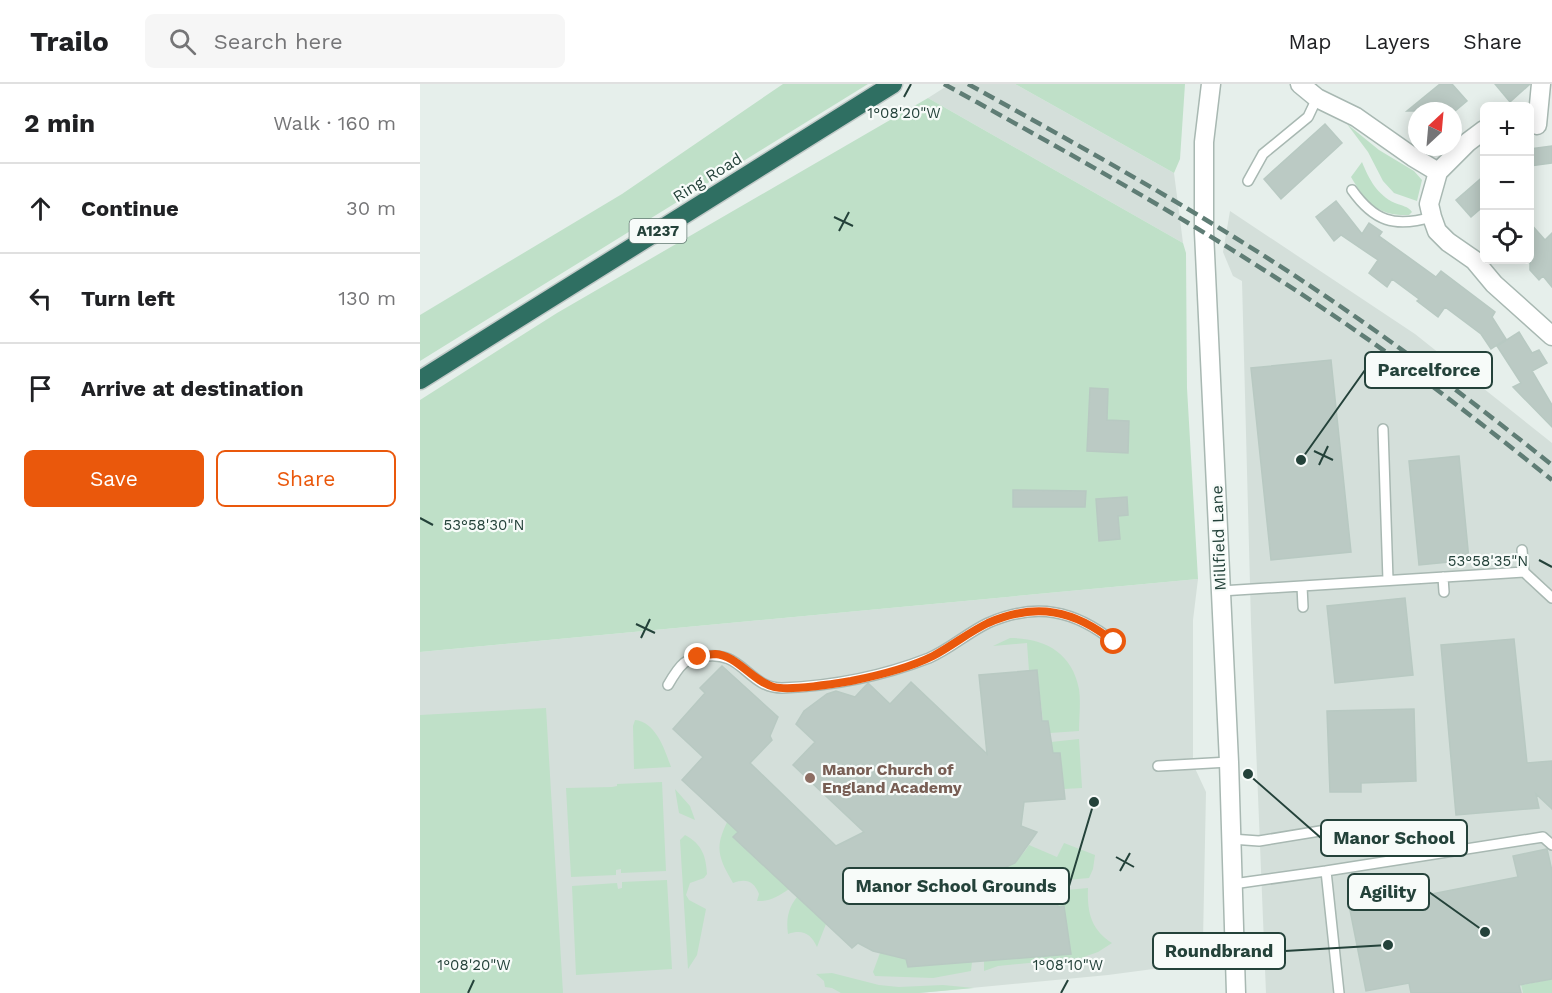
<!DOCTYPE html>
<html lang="en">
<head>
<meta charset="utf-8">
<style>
	:root { --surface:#fff; --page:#f6f6f6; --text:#202124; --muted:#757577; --line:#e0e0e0; --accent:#ea580c }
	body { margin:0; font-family:"Work Sans",sans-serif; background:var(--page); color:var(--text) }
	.controls { position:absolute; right:18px; top:18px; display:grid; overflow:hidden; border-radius:9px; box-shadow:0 3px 15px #0003 }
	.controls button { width:54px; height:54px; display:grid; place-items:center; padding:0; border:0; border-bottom:2px solid var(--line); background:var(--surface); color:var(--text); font:30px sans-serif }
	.compass { position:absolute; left:988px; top:18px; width:54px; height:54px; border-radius:50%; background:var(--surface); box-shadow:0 3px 15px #0003; rotate:26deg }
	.stop { position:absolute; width:18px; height:18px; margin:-14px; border:4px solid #ea580c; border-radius:50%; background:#fff }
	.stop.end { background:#ea580c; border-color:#fff; box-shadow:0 2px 6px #0008 }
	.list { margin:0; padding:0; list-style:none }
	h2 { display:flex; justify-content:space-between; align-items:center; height:78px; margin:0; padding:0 24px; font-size:26px }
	h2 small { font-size:20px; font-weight:400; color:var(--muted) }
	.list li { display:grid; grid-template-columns:39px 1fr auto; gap:18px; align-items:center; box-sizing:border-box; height:90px; padding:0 24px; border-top:2px solid var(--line) }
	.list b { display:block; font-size:22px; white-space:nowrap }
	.list em { font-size:20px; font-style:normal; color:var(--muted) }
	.actions { display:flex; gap:12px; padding:18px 24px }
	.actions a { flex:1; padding:14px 0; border:2px solid var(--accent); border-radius:9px; text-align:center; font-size:21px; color:var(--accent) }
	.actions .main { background:var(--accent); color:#fff }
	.icon { flex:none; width:33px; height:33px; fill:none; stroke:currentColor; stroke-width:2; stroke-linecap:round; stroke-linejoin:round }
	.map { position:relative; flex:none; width:1132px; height:909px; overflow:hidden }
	header { display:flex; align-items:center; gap:36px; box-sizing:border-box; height:84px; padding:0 30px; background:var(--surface); border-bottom:2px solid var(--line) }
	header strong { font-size:28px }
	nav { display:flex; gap:33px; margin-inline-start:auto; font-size:21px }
	.search { width:420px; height:54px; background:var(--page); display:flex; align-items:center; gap:15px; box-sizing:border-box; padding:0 21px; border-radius:9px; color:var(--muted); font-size:22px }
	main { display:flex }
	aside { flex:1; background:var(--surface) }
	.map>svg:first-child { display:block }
	.built { fill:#d4dfda }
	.green { fill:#bfe0c8; fill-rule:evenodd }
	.building { fill:#bbcac4; stroke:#b8c9c2; stroke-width:1.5 }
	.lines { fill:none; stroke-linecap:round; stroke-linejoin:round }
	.lane-casing { stroke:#a8b8b2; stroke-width:12 }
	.street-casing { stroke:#a8b8b2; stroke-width:21 }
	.highway-casing { stroke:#c2cac8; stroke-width:21 }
	.lane { stroke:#fff; stroke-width:9 }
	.street { stroke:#fff; stroke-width:18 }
	.highway { stroke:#2f6f62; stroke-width:18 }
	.rail { stroke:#5f7d75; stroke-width:4.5; stroke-dasharray:12 6; stroke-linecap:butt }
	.route { stroke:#ea580c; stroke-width:8 }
	.ticks { fill:none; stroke:#24423a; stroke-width:2 }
	.education-dot { fill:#8d6e63; stroke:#f7fbf9; stroke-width:2 }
	.labels { text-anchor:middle; stroke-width:4.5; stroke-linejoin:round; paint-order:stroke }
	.shield { fill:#f7fbf9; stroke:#637a73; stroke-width:1.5 }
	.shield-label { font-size:15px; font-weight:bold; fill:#24423a }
	.street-label { font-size:16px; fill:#24423a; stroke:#f7fbf9 }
	.education-label { font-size:16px; font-weight:bold; fill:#785e54; stroke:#f7fbf9; text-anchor:start }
	.ticks-label { font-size:15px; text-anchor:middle; fill:#24423a; stroke:#f7fbf9; stroke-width:4.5; stroke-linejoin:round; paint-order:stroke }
	.leader { fill:none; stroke:#24423a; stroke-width:2 }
	.callout-dot { fill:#24423a; stroke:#f7fbf9; stroke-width:2 }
	.callout { fill:#f7fbf9; stroke:#24423a; stroke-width:2 }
	.callout-label { font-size:18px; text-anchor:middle; font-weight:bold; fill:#24423a }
</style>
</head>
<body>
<header>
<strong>Trailo</strong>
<div class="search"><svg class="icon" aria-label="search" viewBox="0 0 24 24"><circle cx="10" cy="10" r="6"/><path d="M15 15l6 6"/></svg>Search here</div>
<nav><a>Map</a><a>Layers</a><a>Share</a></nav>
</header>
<main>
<aside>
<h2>2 min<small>Walk · 160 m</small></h2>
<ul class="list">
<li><svg class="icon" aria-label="ahead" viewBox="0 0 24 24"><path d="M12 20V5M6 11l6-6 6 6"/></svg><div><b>Continue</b></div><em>30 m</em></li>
<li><svg class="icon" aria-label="left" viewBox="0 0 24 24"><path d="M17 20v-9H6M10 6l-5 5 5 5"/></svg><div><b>Turn left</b></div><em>130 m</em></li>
<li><svg class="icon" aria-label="arrive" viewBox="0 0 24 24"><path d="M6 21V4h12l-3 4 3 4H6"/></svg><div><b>Arrive at destination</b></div></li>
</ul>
<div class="actions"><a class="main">Save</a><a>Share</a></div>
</aside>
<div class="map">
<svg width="1132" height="909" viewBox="0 0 1132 909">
	<rect width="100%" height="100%" fill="#e6efeb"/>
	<path class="built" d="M530,0H595L754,89L763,159L508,14Z
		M810,127L995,250L1132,359V895L1101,901L1103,909H846L831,539L822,197L813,192L803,168Z
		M778,495L773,536V680L786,708L783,856L786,878L688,891L499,909H0V568Z"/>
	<path class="green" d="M363,0H448L0,277V231L202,110Z
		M595,0H765L760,75L754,89Z
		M508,14L763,159L766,169L767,304L778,495L0,568V316L137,229ZM670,304L688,305L687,336L667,367ZM593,406L665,407V423H593ZM707,413L708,431L698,432L700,455L676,415Z
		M927,40L959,66L994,87L1002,96L997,117L974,109L963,97L948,68Z
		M942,78C949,95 957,111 975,119C982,122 988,122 992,128L989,131C958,132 946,119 931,93Z
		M590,554C624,554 652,568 659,605C661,618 659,633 659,647L630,649L628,637H623L617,586L609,587L607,559L573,562Z
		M126,624L143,909H0V631Z
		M215,636C236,638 245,666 251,683L214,685L213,642Z
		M659,655L662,704L644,705L640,669H633L631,658Z
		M242,698L246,787L201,789V785L196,786V791L151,793L146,704L192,703L197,702V700Z
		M255,705L270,722L275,736L259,729Z
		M310,732L323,743L313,753L369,805C359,812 349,818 337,817L339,810C334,797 326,794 313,799C296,770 295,762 310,732Z
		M265,751C282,760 286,772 287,790L284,794L270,799L266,811L269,816L286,825L277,871L268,885L260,756Z
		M644,759L675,771L673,785L669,794L613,799V809L559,813L558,790C581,787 596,782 609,761L637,773Z
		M247,796L252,885L156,891L152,802L197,799L198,805L202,804V798Z
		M668,804C667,828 671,846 692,859L678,868L661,874L578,882L564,887V877L651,869L644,823H638L636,807Z
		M377,813L406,840L397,863C391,850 383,845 368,850C366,836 368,824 377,813Z
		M460,869L486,875L488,883L552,878L551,887L513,894L455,892L453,888Z
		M412,889L459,901L479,903L523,901L554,904L499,909H421L412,904L405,903L404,897L396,890Z
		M1132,895V909H1103L1101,901Z"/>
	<path class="building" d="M1020,0H1032L1047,17L1035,27H987Z
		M1075,0H1110L1090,18Z
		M905,40L922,59L861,115L844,95Z
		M1132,62V79L1110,82V65Z
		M1065,91V121L1051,133L1036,116Z
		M916,117L942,150L949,139L962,148L959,152L1016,193L1021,187L1075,228L1072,233L1086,255L1071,265L1061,250L1025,223L1018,233L997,217L999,215L972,195L967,203L949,189L958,176L921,151L914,157L896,133Z
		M1110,139L1125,156L1132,149V203L1123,192L1119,196L1110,186Z
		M1099,248L1112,269L1119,266L1127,279L1112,287L1132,321V343L1093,303L1101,299L1077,262Z
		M911,276L931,468L851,476L831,284Z
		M670,304L688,305L687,336L709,337L708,369L667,367Z
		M1039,372L1049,476L999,481L989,377Z
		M593,406L666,407L665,423H593Z
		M707,413L708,431L698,432L700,455L679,457L676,415Z
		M985,514L993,591L915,599L907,522Z
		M1094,555L1107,679L1132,677V725L1116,710L1119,724L1036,731L1021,561Z
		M302,582L358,633L350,652L352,656L330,679L416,762L444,748L373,681L395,658L376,640L384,627L407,610L416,607L435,613L448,599L470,620L491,598L567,670L559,591L617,586L622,637H628L633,669H640L645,715L604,718L601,742L617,748L595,779L515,816L636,807L638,823L644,822L651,870L488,883L486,875L453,867L438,859L432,864L313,753L318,748L262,696L283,673L253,645L285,609L280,604Z
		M994,625L996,697L941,699V708H910L907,627Z
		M1127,765L1132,787V895L1099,901L1101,909H991L989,899L946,907L930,826L1098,793L1093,772Z"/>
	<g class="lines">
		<defs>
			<path id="lane" d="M828,97L843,70L888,33L897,14
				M932,106C954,137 974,144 1012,133
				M963,345L968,496
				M1102,466L1104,488
				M1023,493L1024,508
				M882,502L883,523
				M801,507L1104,488L1132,514
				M248,601C252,594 258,584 264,579C268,576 276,574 281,573C323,564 327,604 362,604C412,602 463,592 509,574C530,565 547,549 568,539C616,518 655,526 694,558
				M738,682L809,678
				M811,755L839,757L912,745
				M906,787L1123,753L1132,761
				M813,800L906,787L919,909"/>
			<path id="street" d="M791,0L784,58V148L809,678L816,909
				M880,0L897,14L936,33L993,73L1018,88
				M1117,41L1121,0
				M1064,46L1048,58L1018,88L1009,120L1012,133L1017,147L1028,158L1054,176L1074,200L1132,252"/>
			<path id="highway" d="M0,296L473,0"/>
		</defs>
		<use href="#lane" class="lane-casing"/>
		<use href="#street" class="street-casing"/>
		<use href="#highway" class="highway-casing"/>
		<use href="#lane" class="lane"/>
		<use href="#street" class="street"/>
		<use href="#highway" class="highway"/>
		<path class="rail" d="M524,0C638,63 752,126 861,197C956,257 1045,326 1132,396
			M548,0C656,60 765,120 869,188C960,247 1047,313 1132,381"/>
	</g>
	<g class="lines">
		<path class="route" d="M278,573C283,572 290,570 295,570C317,571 332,597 354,603C370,607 413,600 431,597C456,592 491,583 513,572C532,562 549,548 568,539C616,518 655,526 694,558"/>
	</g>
	<path class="ticks" d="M484,13L491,0M414,133L433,142M419,147L429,128M894,367L913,376M899,381L908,362M0,434L13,441M1119,476L1132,483M216,540L235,549M221,554L230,535M696,773L714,783M700,787L710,769M48,909L54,896M641,909L648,896"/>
	<circle class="education-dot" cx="390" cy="694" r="6"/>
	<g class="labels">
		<rect class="shield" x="209.5" y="135" width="57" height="24" rx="4.5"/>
		<g class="shield-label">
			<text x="238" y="152">A1237</text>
		</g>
		<g class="street-label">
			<text transform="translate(287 93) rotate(-32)" y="6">Ring Road</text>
			<text transform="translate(798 454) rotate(-92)" y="6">Millfield Lane</text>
		</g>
		<g class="education-label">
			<text x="402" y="691">Manor Church of<tspan x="402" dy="18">England Academy</tspan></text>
		</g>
	</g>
	<g class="ticks-label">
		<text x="484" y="34">1°08'20"W</text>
		<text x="64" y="446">53°58'30"N</text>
		<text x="1068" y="482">53°58'35"N</text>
		<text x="54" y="886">1°08'20"W</text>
		<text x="648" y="886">1°08'10"W</text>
	</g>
	<path class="leader" d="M881 376L945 286M828 690L901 754M674 718L649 802M1065 848L1009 808M968 861L865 867"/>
	<g class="callout-dot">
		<circle cx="881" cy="376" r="6"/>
		<circle cx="828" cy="690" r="6"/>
		<circle cx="674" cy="718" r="6"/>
		<circle cx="1065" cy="848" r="6"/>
		<circle cx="968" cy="861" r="6"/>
	</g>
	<g class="callout">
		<rect x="945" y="268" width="127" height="36" rx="6"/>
		<rect x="901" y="736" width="146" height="36" rx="6"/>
		<rect x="423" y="784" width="226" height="36" rx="6"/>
		<rect x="928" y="790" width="81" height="36" rx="6"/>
		<rect x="733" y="849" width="132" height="36" rx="6"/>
	</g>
	<g class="callout-label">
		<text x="1009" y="292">Parcelforce</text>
		<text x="974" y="760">Manor School</text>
		<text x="536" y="808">Manor School Grounds</text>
		<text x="968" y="814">Agility</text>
		<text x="799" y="873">Roundbrand</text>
	</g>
</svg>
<div class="controls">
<button>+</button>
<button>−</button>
<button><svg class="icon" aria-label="locate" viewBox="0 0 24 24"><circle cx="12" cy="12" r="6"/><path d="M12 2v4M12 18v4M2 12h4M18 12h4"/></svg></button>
</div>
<svg class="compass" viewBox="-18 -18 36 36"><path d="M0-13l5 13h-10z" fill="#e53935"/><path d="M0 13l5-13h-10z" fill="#757577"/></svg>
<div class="stop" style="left:694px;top:558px"></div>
<div class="stop end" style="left:278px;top:573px"></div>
</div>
</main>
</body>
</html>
